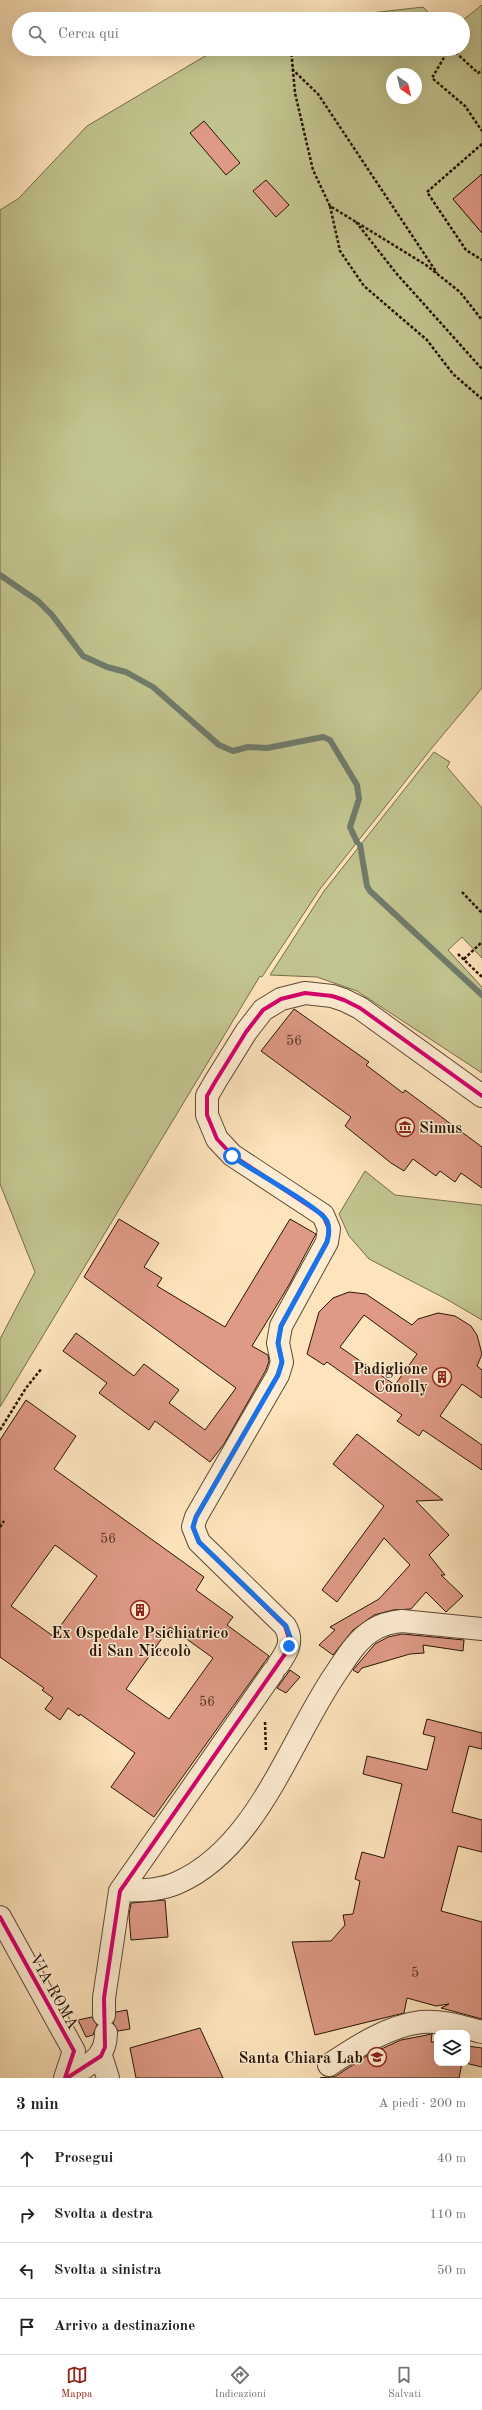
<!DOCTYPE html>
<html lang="it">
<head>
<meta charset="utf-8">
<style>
	:root { --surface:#fff; --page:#f2f2f2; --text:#202124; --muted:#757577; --line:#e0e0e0; --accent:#8f2418 }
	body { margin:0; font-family:"Old Standard TT",serif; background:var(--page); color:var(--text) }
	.controls { position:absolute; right:12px; bottom:12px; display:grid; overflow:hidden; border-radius:8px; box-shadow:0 4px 16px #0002 }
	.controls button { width:36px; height:36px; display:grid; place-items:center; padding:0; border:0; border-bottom:1px solid var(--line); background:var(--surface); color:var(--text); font:20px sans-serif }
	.compass { position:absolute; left:386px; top:68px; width:36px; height:36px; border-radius:50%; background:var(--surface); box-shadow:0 4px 16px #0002; rotate:146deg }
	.stop { position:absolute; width:12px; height:12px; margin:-9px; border:3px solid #1a73e8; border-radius:50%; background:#fff }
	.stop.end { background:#1a73e8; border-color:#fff; box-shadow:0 1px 4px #0008 }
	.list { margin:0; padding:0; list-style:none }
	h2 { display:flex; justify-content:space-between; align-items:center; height:52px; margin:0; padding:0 16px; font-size:17px }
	h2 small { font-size:13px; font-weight:400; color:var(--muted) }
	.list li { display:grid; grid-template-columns:26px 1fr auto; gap:12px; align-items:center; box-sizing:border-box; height:56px; padding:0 16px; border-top:1px solid var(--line) }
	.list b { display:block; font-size:15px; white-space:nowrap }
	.list em { font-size:13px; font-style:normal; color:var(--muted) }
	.icon { flex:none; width:22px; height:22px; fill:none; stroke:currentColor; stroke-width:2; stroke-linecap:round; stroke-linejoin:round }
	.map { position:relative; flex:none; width:482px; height:2078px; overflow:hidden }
	.search { position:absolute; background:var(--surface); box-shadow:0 4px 16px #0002; left:12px; right:12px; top:12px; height:44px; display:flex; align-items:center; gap:10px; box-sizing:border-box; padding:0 14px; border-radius:22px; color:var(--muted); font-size:15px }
	.sheet { height:276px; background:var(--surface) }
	nav { display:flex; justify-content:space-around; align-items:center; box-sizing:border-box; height:56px; border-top:1px solid var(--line); background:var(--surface); font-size:11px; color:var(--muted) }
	nav a { display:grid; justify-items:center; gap:2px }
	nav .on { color:var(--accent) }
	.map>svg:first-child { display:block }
	.green { fill:#c2c48f; stroke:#766c4a; fill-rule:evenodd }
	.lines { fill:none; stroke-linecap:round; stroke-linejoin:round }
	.stream { stroke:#707b6a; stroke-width:6 }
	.building { fill:#df9a86; stroke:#291405; fill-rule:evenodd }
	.minor-casing { stroke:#5e4833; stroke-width:24 }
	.path { stroke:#291405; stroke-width:2.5; stroke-dasharray:3 2; stroke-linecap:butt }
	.minor { stroke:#feedd3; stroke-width:22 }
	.cycleway-casing { stroke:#feedd3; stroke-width:6 }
	.cycleway { stroke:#d6006c; stroke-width:4 }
	.route { stroke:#1a73e8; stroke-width:5 }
	.labels { text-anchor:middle; stroke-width:3; stroke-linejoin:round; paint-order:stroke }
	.number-label { font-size:14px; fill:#563625 }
	.poi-label { font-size:16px; font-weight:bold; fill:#291405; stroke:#feedd3; text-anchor:end }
	.street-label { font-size:16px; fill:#291405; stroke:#feedd3 }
</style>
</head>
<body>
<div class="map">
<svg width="482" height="2078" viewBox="0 0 482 2078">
	<rect width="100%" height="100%" fill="#fee4bc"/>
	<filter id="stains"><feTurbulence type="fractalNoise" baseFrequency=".005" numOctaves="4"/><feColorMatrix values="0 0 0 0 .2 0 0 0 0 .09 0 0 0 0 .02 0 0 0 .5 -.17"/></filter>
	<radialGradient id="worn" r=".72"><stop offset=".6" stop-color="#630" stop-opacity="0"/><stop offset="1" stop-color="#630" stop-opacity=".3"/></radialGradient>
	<path class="green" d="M482,5V174L453,199L482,233V688L431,749L320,889L262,977L260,976L0,1407V1339L35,1272L0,1184V210L18,199L87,126L217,49H463V20ZM392,74H416V98H392Z
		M423,7L435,19H319Z
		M434,752L450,762L447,767L482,808V958L462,937L448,950L482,987V1073L357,991L317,977L270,975L324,891Z
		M365,1171L395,1195L482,1205V1320L448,1300L369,1259L349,1236L339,1214Z"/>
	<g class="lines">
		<path class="stream" d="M0,575L38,601L52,615L83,656L107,667L126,672L153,687L219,745L233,751L248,747L267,748L323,737L330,740L357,785L359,799L350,827L357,842
			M360,845L367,886L370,891L482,995"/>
	</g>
	<path class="building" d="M204,121L240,163L226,175L190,133Z
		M482,174V233L453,199Z
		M266,180L289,205L276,217L253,191Z
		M294,1009L369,1062L366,1065L403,1093L405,1090L482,1147V1188L461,1173L455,1182L440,1171L436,1176L413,1159L404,1171L391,1163L345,1126L351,1117L261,1051Z
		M119,1219L159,1243L144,1267L162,1278L157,1286L225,1327L290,1219L316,1234L289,1285L252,1346L268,1355L269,1361L266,1370L224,1444L210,1462L155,1421L149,1430L99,1393L107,1383L63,1351L76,1333L134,1376L144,1364L179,1390L169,1403L205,1430L236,1388L84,1277Z
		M349,1292L366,1294L412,1325L418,1319L438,1313L455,1316L471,1326L477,1335L482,1354L477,1366L482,1370V1398L462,1384L440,1416L482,1445V1470L423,1430L419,1436L397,1421L402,1415L327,1362L324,1365L307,1354L319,1312L333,1298ZM364,1315L417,1354L395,1385L340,1347Z
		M26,1400L76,1436L54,1469L204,1577L196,1590L233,1617L227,1625L269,1656L154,1817L111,1787L135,1753L80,1714L79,1716L68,1708L60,1720L45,1709L53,1698L42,1690L44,1688L0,1657V1440ZM55,1545L97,1576L53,1636L11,1606ZM170,1627L213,1658L169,1719L126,1689Z
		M357,1434L443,1500L416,1501L449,1535L429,1555L445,1575H441L463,1596L446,1612L426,1592L411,1609L393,1610L374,1615L353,1630L333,1655L319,1645L335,1630L330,1627L379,1599L410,1565L384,1538L337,1602L322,1590L384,1506L333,1464Z
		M402,1634L464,1640L463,1651L423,1645L424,1653L410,1654L362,1668L358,1673L353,1670L375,1644L388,1637Z
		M290,1670L300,1677L286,1693L277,1688Z
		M427,1719L482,1733V1749L469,1746L452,1812L482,1820V1852L458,1846L441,1911L482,1922V2019L441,2008L449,2004L436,2006L407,1998L404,2013L315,2035L292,1942L331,1941L345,1925L343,1915L353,1914L360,1881L355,1879L362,1852L384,1858L402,1784L363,1774L367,1756L427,1770L435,1737L423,1734Z
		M165,1900L168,1937L131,1940L129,1915L131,1903Z
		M127,2010L130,2029L118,2031L113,2023L116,2012Z
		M92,2017L97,2025L93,2035L86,2037L78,2020Z
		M200,2028L223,2078H136L130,2048Z
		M432,2034L431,2042H437V2063H462L459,2078H320L336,2076L368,2055L401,2040Z
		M467,2046L482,2048V2067L465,2063H467Z"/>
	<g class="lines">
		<defs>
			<path id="minor" d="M278,1665C287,1652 294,1641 285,1626L199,1542L193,1527L196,1517L278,1375L282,1362L278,1343L281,1326L327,1242L329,1229L323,1215L232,1155L217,1139L207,1115V1096L215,1082L246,1032L263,1010L281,999L305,993L332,996L344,1000L360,1008L482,1096
				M120,1891C139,1890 159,1891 177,1883C256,1849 289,1743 334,1676C345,1660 356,1640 373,1630C382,1624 392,1622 402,1621L482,1629
				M0,1917L74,2051L65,2078
				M104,2015V1998L120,1891L273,1672
				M101,2056L108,2078
				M329,2065C356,2047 388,2026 421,2022C441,2020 463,2027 482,2032
				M67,2078C87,2065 106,2060 106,2033"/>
		</defs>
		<use href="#minor" class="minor-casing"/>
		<path class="path" d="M291,49L295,93L313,170L330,206L426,265L460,292L482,320
			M449,49L432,78L465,106L482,131
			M452,49L478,73L482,70
			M292,69L318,94L437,273
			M482,144L427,192L466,250L482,260
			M330,206L340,251L364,286L427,340L453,374L482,399
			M356,222L396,273L482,369
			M462,892L482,913
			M458,954L482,977
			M464,959L482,942
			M0,1430L26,1388L42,1368
			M0,1527L4,1521
			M265,1722L266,1751"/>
		<use href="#minor" class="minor"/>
		<defs>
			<path id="cycleway" d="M0,1917L74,2051L65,2078
				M67,2078L101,2056L105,2047L104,1998L120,1891L285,1654L290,1642L285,1626L199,1542L193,1527L196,1517L278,1375L282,1362L278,1343L281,1326L327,1242L329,1229L323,1215L232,1155L217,1139L207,1115V1096L215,1082L246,1032L263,1010L281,999L305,993L332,996L344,1000L360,1008L482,1096"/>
		</defs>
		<use href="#cycleway" class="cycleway-casing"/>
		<use href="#cycleway" class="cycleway"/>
	</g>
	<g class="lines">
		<path class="route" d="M232,1156C250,1170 320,1207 327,1221C330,1228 329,1235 327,1242L281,1326L278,1343L282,1362L278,1375L196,1517L193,1527L199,1542L286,1626L290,1637L289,1646"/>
	</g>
	<defs>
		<symbol id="museum-ring" viewBox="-11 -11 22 22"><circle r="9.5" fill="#feedd3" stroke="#8f2418" stroke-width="1.5"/><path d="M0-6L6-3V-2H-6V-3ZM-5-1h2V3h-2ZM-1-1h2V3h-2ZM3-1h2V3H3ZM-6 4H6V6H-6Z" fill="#8f2418"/></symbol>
		<symbol id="building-ring" viewBox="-11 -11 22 22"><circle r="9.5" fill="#feedd3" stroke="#8f2418" stroke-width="1.5"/><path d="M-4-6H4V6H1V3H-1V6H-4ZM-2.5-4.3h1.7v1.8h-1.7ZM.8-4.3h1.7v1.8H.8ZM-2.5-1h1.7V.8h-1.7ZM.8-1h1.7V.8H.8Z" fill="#8f2418"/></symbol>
		<symbol id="university-ring" viewBox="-11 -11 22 22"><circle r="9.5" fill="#feedd3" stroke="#8f2418" stroke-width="1.5"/><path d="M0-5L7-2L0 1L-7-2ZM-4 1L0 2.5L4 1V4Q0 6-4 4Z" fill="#8f2418"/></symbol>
	</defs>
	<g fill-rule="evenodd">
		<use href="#museum-ring" x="394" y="1116" width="22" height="22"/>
		<use href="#building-ring" x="431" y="1366" width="22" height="22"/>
		<use href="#building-ring" x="129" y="1599" width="22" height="22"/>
		<use href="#university-ring" x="366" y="2046" width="22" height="22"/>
	</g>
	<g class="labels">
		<g class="number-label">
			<text x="294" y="1045">56</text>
			<text x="108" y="1543">56</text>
			<text x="207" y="1706">56</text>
			<text x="415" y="1977">5</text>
		</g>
		<g class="poi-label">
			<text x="419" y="1133" text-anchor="start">Simus</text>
			<text x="428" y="1374">Padiglione<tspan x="428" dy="18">Conolly</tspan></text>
			<text x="140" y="1638" text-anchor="middle">Ex Ospedale Psichiatrico<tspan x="140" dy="18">di San Niccolò</tspan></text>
			<text x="363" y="2063">Santa Chiara Lab</text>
		</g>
		<g class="street-label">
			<text transform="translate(55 1991) rotate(61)" y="6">VIA ROMA</text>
		</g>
	</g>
	<rect width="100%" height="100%" filter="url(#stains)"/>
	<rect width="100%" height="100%" fill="url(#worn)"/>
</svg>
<div class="controls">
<button><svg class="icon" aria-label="layers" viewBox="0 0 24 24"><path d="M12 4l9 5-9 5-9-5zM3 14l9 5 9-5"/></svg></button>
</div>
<svg class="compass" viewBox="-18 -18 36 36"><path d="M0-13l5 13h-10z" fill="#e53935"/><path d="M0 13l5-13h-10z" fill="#757577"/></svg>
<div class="stop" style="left:232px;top:1156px"></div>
<div class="stop end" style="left:289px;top:1646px"></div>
<div class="search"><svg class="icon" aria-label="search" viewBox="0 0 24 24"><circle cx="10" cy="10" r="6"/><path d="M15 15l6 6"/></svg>Cerca qui</div>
</div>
<section class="sheet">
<h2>3 min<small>A piedi · 200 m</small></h2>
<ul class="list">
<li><svg class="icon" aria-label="ahead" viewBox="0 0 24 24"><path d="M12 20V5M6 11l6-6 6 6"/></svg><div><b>Prosegui</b></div><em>40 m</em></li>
<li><svg class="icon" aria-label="right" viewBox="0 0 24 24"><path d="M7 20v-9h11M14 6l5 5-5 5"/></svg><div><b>Svolta a destra</b></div><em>110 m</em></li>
<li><svg class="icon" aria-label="left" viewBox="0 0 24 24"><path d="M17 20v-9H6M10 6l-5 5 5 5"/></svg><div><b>Svolta a sinistra</b></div><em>50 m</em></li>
<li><svg class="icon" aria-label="arrive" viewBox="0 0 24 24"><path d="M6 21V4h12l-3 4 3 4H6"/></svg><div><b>Arrivo a destinazione</b></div></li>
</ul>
</section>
<nav>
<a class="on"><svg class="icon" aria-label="map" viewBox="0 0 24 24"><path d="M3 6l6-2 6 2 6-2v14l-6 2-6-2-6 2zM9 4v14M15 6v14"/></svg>Mappa</a>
<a><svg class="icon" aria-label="directions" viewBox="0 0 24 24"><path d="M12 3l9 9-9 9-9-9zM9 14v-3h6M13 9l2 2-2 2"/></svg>Indicazioni</a>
<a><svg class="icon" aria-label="saved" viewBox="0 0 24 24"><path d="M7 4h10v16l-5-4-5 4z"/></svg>Salvati</a>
</nav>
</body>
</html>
